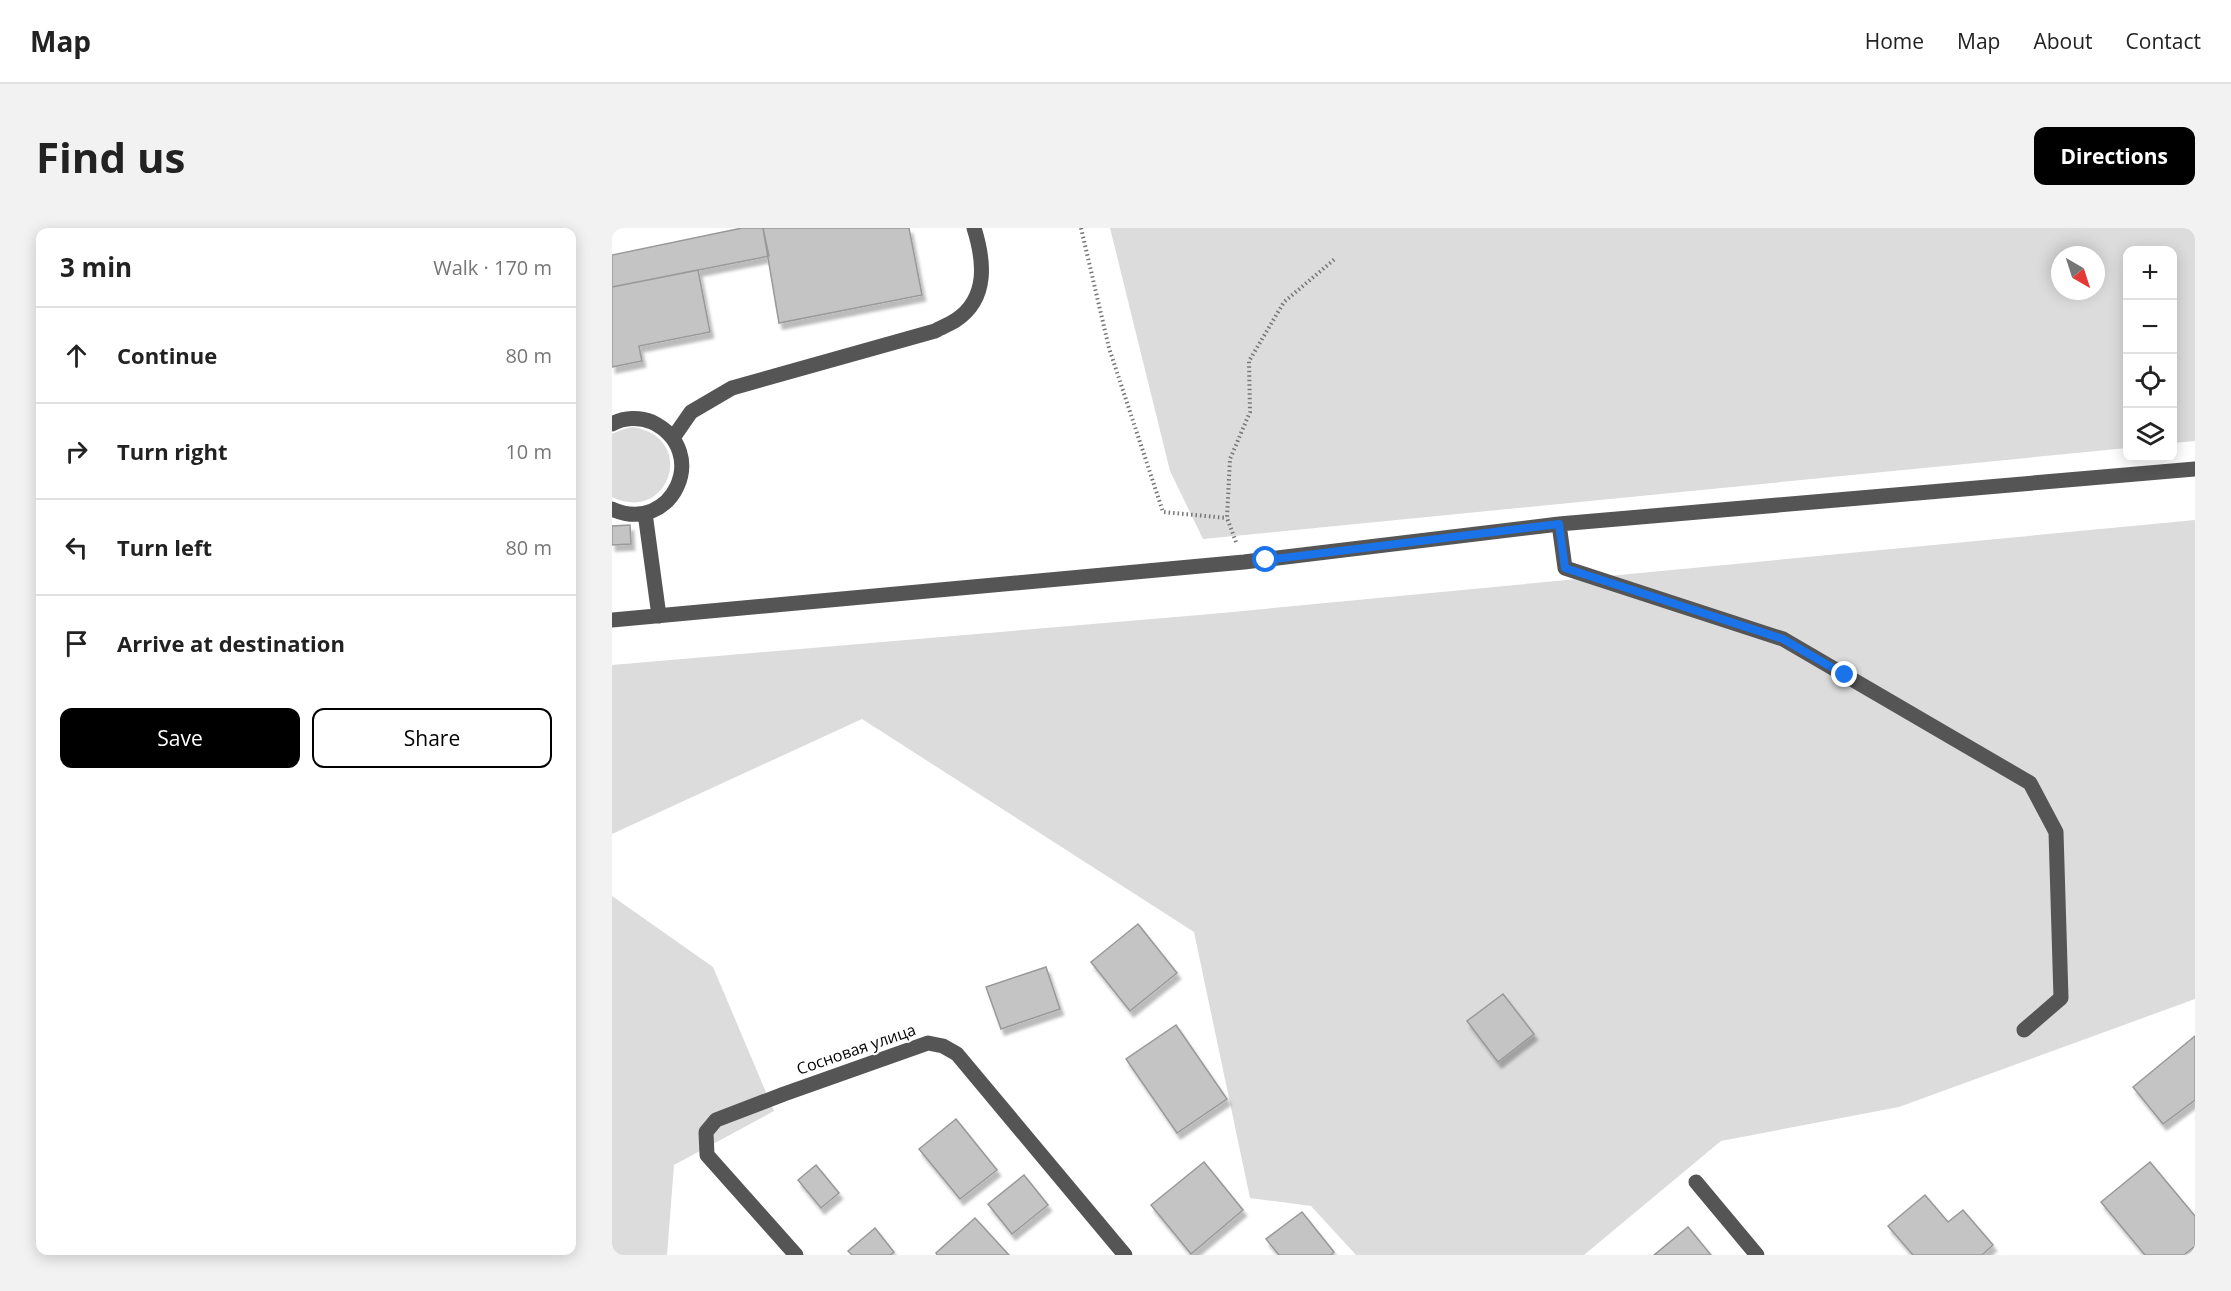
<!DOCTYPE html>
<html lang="en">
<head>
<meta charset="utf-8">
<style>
	:root { --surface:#fff; --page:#f2f2f2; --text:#222; --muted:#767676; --line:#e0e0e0; --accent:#000 }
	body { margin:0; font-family:"Open Sans",sans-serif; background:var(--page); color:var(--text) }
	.controls { position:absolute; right:18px; top:18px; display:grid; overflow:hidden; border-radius:12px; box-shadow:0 3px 15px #0003 }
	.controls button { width:54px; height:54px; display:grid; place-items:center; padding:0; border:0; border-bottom:2px solid var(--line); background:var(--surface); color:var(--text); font:30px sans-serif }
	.compass { position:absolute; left:1439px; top:18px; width:54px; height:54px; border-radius:50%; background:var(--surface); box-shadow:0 3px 15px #0003; rotate:141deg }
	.stop { position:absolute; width:18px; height:18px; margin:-14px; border:4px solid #1a73e8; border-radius:50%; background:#fff }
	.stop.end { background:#1a73e8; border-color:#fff; box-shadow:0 2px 6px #0008 }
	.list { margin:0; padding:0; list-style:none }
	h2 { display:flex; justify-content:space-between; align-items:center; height:78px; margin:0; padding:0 24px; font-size:26px }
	h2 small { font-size:20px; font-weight:400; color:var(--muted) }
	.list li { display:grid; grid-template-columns:39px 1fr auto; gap:18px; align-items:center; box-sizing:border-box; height:96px; padding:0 24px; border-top:2px solid var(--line) }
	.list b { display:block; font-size:22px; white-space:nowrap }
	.list em { font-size:20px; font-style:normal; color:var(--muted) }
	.actions { display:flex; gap:12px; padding:18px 24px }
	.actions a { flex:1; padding:14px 0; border:2px solid var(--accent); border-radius:12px; text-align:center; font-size:21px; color:var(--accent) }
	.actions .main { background:var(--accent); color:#fff }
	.icon { flex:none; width:33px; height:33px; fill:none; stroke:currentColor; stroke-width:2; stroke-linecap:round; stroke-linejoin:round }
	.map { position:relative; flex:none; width:1583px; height:1027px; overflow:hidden; border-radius:12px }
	header { display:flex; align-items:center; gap:36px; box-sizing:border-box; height:84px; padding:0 30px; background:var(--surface); border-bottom:2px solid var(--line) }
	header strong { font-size:28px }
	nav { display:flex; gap:33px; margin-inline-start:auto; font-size:21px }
	.intro { display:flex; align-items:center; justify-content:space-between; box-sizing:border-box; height:144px; padding:0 36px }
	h1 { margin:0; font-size:42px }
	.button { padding:15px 27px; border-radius:12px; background:var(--accent); color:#fff; font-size:21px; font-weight:700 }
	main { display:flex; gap:36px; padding:0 36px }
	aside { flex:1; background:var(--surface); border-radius:12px; box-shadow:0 3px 15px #0003 }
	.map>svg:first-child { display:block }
	.green { fill:#dcdcdc; fill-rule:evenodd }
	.building { fill:#c4c4c4; stroke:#999; stroke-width:1.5; filter:url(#shadow) }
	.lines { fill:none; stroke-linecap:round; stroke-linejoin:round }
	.path { stroke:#777; stroke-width:4; stroke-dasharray:1.5 3; stroke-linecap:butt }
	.minor { stroke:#555; stroke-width:15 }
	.route { stroke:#1a73e8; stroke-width:8 }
	.labels { text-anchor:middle; stroke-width:4.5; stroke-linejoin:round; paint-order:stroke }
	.street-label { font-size:16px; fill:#000; stroke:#fff }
</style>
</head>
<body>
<header>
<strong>Map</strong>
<nav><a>Home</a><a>Map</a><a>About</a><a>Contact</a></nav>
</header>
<div class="intro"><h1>Find us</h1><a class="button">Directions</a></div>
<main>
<aside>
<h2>3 min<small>Walk · 170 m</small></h2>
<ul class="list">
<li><svg class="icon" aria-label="ahead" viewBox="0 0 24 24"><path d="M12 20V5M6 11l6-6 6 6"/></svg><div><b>Continue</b></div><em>80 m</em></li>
<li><svg class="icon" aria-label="right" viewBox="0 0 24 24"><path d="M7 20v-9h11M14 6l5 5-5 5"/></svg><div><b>Turn right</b></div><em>10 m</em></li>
<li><svg class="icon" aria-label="left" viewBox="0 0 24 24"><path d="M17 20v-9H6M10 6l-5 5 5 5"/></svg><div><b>Turn left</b></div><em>80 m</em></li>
<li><svg class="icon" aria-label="arrive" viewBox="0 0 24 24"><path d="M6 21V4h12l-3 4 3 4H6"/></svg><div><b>Arrive at destination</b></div></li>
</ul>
<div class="actions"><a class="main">Save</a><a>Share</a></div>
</aside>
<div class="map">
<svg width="1583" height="1027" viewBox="0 0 1583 1027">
	<defs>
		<filter id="shadow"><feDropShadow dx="3.5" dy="6" stdDeviation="1.5" flood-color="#0004"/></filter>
	</defs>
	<rect width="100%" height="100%" fill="#fff"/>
	<path class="green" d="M498,0H1583V213L1561,215L1560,22H1516L1515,220L591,311L558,243ZM1448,27H1484V63H1448Z
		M20,199C86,208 58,297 0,269V206L9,202Z
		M1583,292V771L1287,879L1109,913L972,1027H744L699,978L638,970L582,704L250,491L0,606V437L599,386Z
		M0,668L101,739L162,883L62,937L55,1027H0Z"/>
	<path class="building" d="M130,0H151L157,28L0,59V27Z
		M151,0H297L310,67L167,95Z
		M86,42L98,104L27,118L30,133L0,139V59Z
		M18,297L19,316L0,317V298Z
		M526,696L565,745L518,783L479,734Z
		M434,739L448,781L389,801L374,759Z
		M891,766L922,806L886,834L855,793Z
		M564,797L615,871L565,905L514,831Z
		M1583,808V872L1551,896L1521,859Z
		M344,891L385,942L348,971L307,921Z
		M592,934L631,982L579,1026L539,977Z
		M1538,934L1583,988V1018L1572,1027H1533L1489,974Z
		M204,937L227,965L209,980L186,952Z
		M412,947L436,977L400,1006L376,976Z
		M1313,967L1336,994L1351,982L1381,1017L1370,1027H1301L1276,998Z
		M690,984L722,1024L719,1027H667L654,1011Z
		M363,990L397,1027H325L324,1025Z
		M1076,999L1099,1027H1042Z
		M263,1000L282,1024L278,1027H240L236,1023Z"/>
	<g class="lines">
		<path class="path" d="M469,0L497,120L551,284L615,290
			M624,314L615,290L618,231L638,184L637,133L672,74L724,30"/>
		<path class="minor" d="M0,196C12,189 28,189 40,194C100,223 60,308 0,281
			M61,210L79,184L120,160L323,103C330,99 338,96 344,92C377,70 372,32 362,0
			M33,285L47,388
			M947,296L953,340L1171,411L1418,555L1444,604L1449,770L1412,802
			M0,392L632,334L947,296L1583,241
			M1084,954L1145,1027
			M184,1027L95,927L94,904L104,892L172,866L316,815L331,818L345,826L513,1027"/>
	</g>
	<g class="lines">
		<path class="route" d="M654,332L947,296L953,340L1171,411L1233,447"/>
	</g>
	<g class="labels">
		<g class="street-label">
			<text transform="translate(244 821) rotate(-19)" y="6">Сосновая улица</text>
		</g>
	</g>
</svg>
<div class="controls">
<button>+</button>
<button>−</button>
<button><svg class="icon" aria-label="locate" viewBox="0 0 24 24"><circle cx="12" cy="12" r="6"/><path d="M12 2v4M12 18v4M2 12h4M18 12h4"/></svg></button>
<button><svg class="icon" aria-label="layers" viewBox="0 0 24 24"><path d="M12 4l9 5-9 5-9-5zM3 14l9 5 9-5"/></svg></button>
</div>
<svg class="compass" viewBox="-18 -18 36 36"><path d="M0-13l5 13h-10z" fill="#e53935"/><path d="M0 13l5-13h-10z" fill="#767676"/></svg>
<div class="stop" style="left:654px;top:332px"></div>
<div class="stop end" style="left:1233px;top:447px"></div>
</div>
</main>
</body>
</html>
